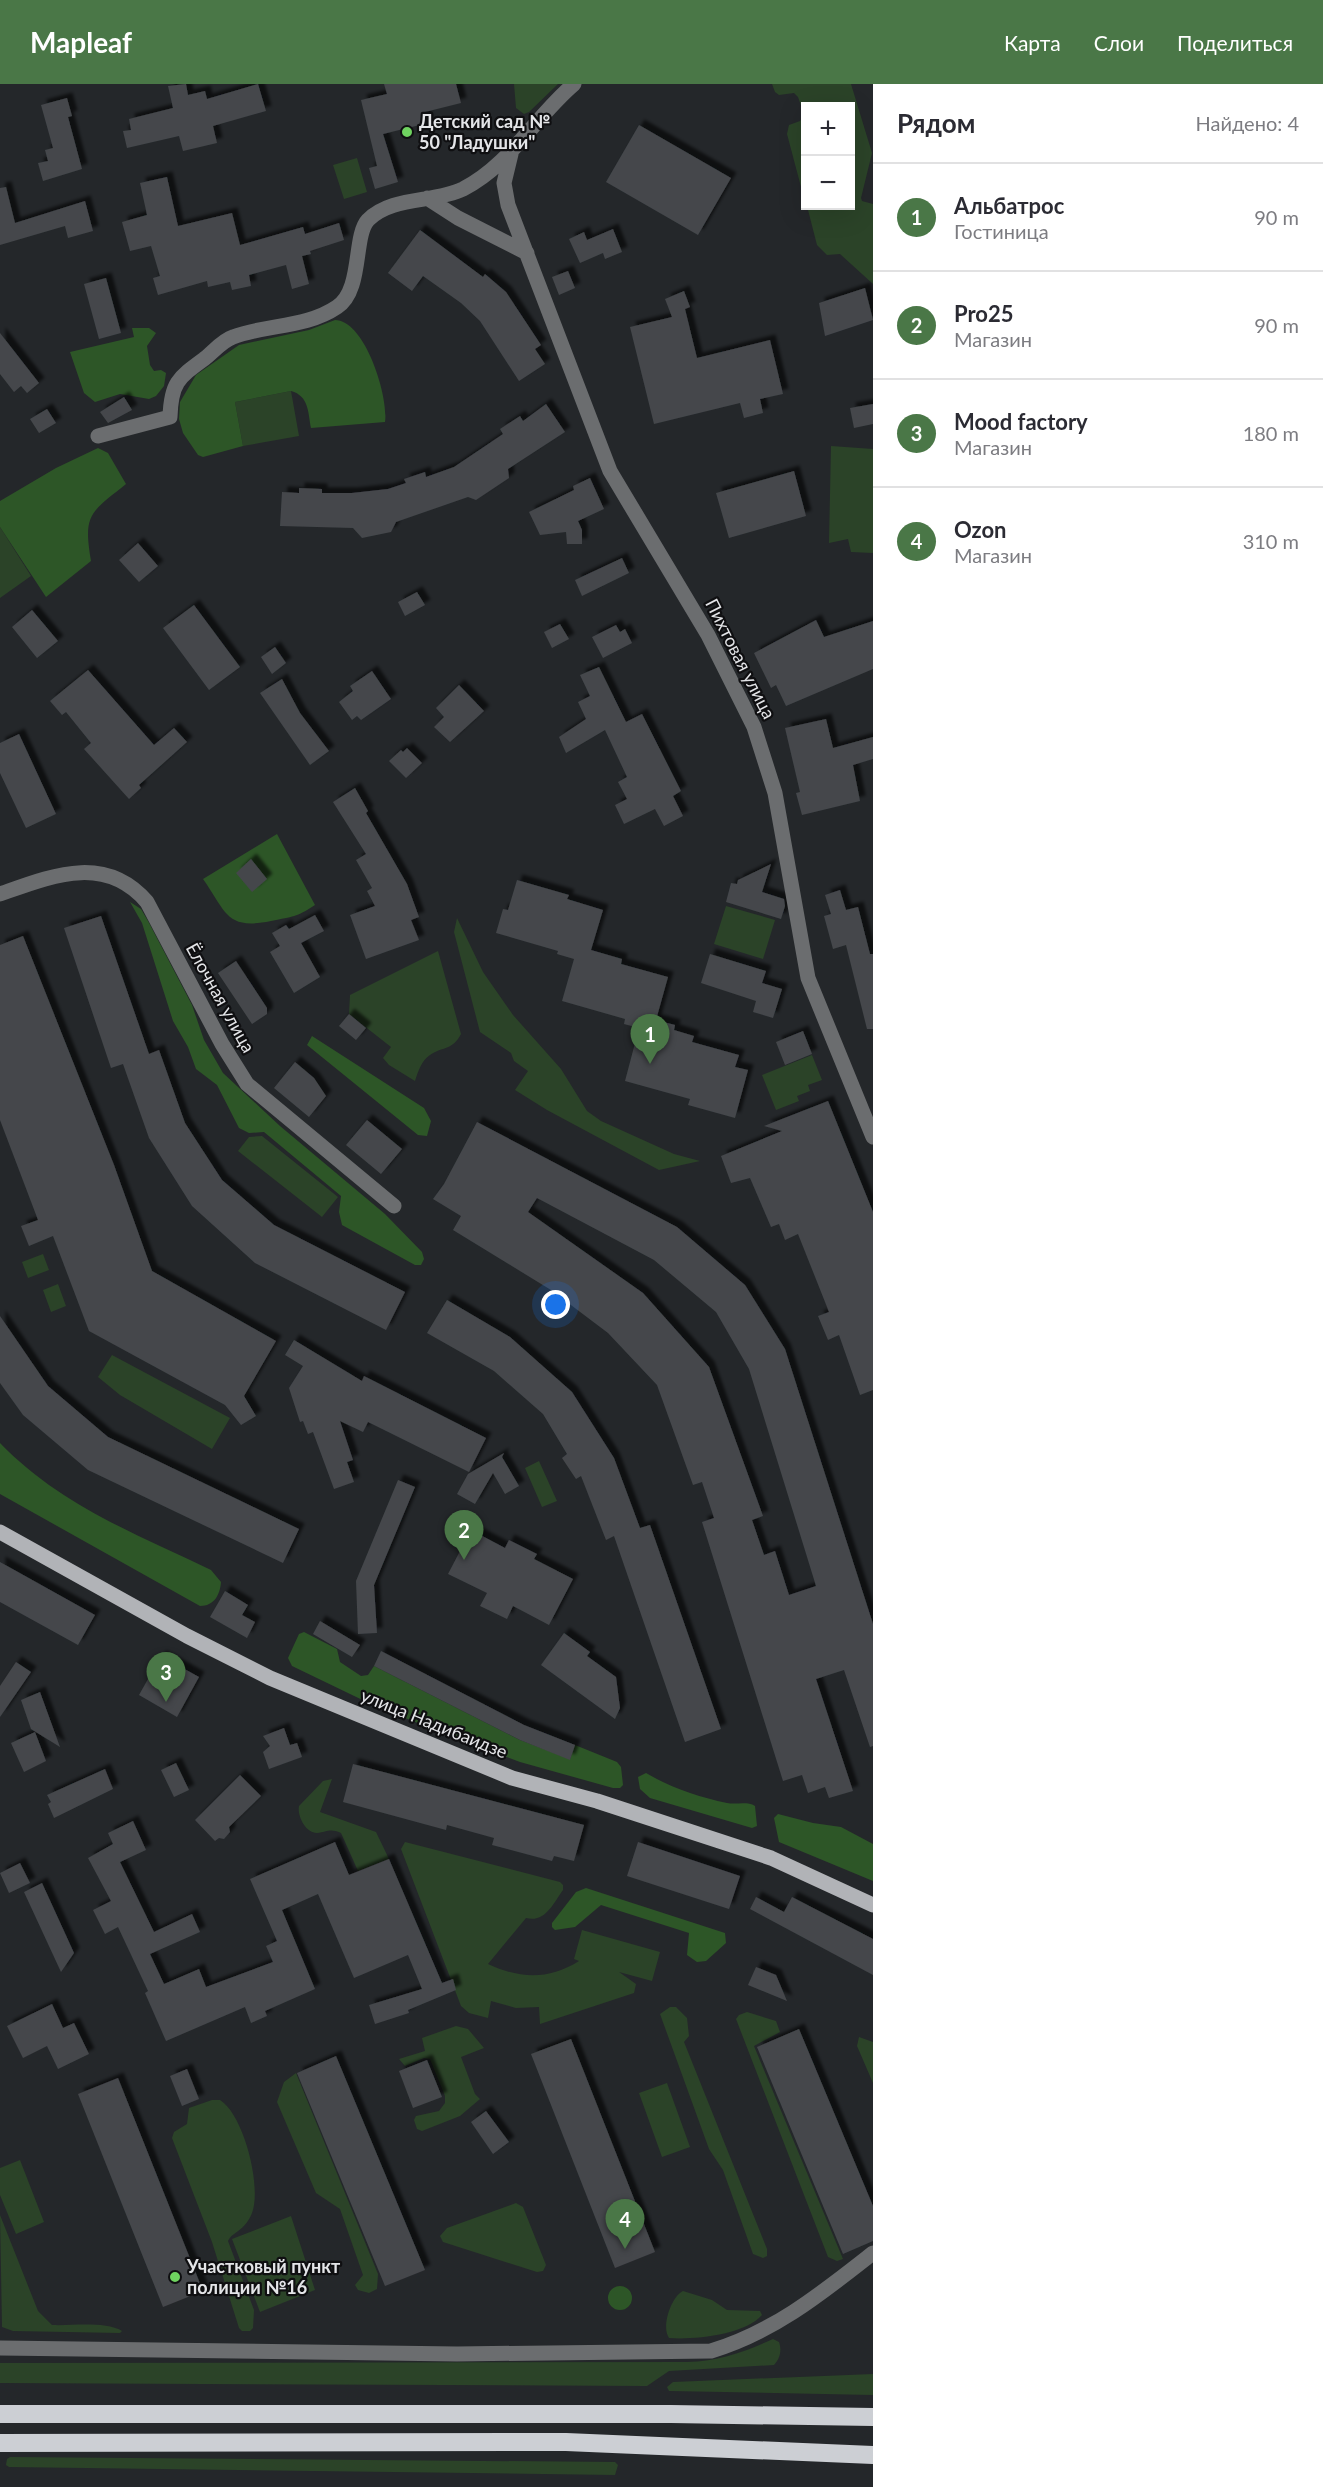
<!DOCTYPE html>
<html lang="ru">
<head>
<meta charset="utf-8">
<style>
	:root { --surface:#fff; --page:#f7f7f7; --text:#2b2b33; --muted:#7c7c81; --line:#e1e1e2; --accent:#4a7747 }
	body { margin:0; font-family:Lato,sans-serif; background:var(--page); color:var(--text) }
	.controls { position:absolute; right:18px; top:18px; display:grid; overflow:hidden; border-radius:0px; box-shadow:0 6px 24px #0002 }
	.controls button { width:54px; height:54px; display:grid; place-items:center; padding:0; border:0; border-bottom:2px solid var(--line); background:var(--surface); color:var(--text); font:30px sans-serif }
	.you { position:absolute; left:556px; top:1221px; width:21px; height:21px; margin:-15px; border:4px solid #fff; border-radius:50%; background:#1a73e8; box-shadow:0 0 0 9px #1a73e833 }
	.badge { display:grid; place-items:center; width:39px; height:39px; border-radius:50%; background:var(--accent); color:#fff; font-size:20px; font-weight:700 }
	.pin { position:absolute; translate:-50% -50px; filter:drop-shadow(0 2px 3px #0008) }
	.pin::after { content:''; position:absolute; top:32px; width:21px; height:18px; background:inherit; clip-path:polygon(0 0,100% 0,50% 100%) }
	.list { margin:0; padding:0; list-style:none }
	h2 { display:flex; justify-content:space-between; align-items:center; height:78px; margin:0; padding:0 24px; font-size:26px }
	h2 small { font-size:20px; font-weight:400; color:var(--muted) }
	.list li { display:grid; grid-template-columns:39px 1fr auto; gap:18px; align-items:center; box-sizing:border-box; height:108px; padding:0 24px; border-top:2px solid var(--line) }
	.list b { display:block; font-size:22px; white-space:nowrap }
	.list p { margin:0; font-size:20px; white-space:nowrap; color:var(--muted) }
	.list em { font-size:20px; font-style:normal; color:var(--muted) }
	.map { position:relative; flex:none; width:873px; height:2403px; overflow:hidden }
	header { display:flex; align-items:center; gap:36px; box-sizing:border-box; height:84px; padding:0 30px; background:var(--accent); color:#fff }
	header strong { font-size:28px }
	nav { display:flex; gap:33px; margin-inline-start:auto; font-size:21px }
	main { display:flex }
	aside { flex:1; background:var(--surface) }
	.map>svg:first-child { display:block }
	.green { fill:#2b4328 }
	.forest { fill:#2d5627 }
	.building { fill:#44474b; fill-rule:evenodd; filter:url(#shadow) }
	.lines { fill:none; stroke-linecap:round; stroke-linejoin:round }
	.minor { stroke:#6b6d6f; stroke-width:15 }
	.major { stroke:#b1b3b7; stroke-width:15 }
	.highway { stroke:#cccfd4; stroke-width:18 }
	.poi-dot { fill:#6fd360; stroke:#0f0f11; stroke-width:2 }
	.labels { text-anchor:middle; stroke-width:4.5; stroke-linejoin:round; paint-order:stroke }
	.poi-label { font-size:18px; font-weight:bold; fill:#e4e5e8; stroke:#0f0f11; text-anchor:start }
	.street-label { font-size:18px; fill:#e4e5e8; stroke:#0f0f11 }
</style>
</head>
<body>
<header>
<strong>Mapleaf</strong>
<nav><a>Карта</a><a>Слои</a><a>Поделиться</a></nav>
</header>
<main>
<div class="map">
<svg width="873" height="2403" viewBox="0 0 873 2403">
	<defs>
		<filter id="shadow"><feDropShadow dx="5.5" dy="-5.5" stdDeviation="1.5" flood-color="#0009"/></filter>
	</defs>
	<rect width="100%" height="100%" fill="#24272a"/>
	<path class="green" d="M514,0H558L529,28L524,30L516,24Z
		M772,0H851L872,69L861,114L862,117L873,120V200L840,170L827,171L817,161L807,122H850V22H806L805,118L787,50L789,41L800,37L804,30L798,13L794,9L779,11L775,8Z
		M357,74L367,108L344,115L333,81Z
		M291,307L299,352L243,362L235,318Z
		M831,362L873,365V469L851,468L848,455L829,459Z
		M0,443L31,492L0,514Z
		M726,822L775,836L763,875L714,860Z
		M457,834L483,888L513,931L561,985L587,1027L601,1037L674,1070L700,1077L659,1086L547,1026L515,1006L528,987L514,977L511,969L480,948L454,848Z
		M438,867L461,950C452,967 443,962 430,971C421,977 418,988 415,997L389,981L383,974L391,963L349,930L350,911Z
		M812,971L822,996L808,1001L810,1007L797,1012L799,1017L776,1026L762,991Z
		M262,1052L338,1113L322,1133L238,1067L249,1053Z
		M43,1170L49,1186L28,1194L22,1178Z
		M58,1200L66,1222L51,1228L43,1206Z
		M112,1271L230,1334L212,1365L120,1311L98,1293Z
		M539,1377L557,1417L542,1423L525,1384Z
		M332,1695L320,1728L376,1748L389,1775L358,1787L341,1749C330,1744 327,1748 317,1749C305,1749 297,1731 299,1722L323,1697Z
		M405,1758L560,1798L563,1801V1806C553,1820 545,1839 526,1834L488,1880C520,1895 549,1896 579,1877L574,1875L582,1846L660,1868L652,1897L619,1888L636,1900L634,1909L540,1940L539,1923L516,1924L491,1917L488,1934L469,1929L461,1922L401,1765Z
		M670,1923H676L687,1934L689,1952L684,1958L767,2165V2172L763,2174L753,2170L723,2086L709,2065L660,1930Z
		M747,1928L776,1937L780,1948L754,1962L843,2175L837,2177L828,2173L736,1935L739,1931Z
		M456,1942L468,1945L484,1964L461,1973L475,2010L480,2015L460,2032L422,2047L417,2045L414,2036L416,2032L439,2027L445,2019V2012L430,1975L424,1974L405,1982L399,1975L425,1967L422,1954Z
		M859,1953L873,1958V1999L857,1962Z
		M296,1989L378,2190L377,2205L369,2209L358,2206L355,2201L363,2191L340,2125L316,2109L277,2018L284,1998Z
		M667,1999L690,2063L662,2073L639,2009Z
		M212,2016H220C244,2031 262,2103 252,2129C245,2147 232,2148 228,2157L254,2226L253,2244L250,2247H242L239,2244L212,2158L172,2054L174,2048L187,2040L189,2024Z
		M20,2076L44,2138L16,2150L0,2111V2084Z
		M516,2119L523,2123L546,2181L543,2187L537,2188L443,2158L440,2152L447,2144Z
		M0,2131L38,2227L52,2241C72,2242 105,2237 122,2247L120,2249L13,2247L2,2243Z
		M291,2132L315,2206L260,2228L232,2155Z
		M683,2207L712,2216L727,2226L760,2227L762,2231C745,2251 693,2256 669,2254C661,2243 671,2213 683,2207Z
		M773,2255L779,2258C782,2266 780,2275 774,2281L669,2287L647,2302L0,2299V2279L687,2278C720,2277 744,2268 773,2255Z
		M873,2290V2311L669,2307L667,2303L673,2298Z
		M10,2373L615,2378L618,2381L615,2391L9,2383L6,2381L7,2375Z"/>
	<path class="forest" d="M335,236C365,236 389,313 385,338L311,344C308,328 309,312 291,307L235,318L243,362L203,373L198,371L183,349L179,335L180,318L196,291L239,261L309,246Z
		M132,244H149L156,249L147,262L150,281L154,287L161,286L166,289L164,302L156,312L149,315L120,310L95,318L84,309L70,268L134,253Z
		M98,364L108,369L126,400C90,429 83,430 91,477L46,513L0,443V417L56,384Z
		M277,750L315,821C295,834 294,832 271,837C226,846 227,829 203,795Z
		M130,818L141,825L148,837L192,921L204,956L223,989L280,1042L385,1130L422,1168L424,1175L421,1181H415L342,1141L339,1128L341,1112L264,1048L249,1049L239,1044L217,1001L196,985L188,963L173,937L142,839Z
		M312,952L424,1024L431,1037L427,1052L418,1051L312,965L307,961Z
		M0,1359C60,1421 134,1449 211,1486L221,1498C220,1511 214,1522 200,1522L0,1410Z
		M304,1548L337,1565L340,1578L361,1592L368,1591L374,1582L520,1656L570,1675L575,1661L617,1678L621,1683L623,1701L620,1704H613L520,1678L441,1648L377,1623L292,1582L288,1574L299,1550Z
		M646,1689C671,1704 699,1713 727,1719C736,1721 747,1717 755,1722L757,1742L752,1744L650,1714L640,1705L638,1693Z
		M778,1730L813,1739L841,1743L873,1760V1797L779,1758L774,1734Z
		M586,1804L725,1849L726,1859L706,1877L697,1878L687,1871L689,1849L601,1821L575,1843L555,1846L552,1843V1839L576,1808Z
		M608 2214a12 12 0 1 1 24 0a12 12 0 1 1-24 0Z"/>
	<path class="building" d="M186,0L188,11L205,7L207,15L258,0L266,27L213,42L217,59L183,67L179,52L127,64L123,47L131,46L129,35L173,24L168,2Z
		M384,0H456L461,19L425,28L428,39L383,50L398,98L375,105L369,84L377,82L361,16L387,10Z
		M67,14L72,32L68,33L82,85L43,97L38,79L48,77L45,66L53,64L41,21Z
		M639,41L731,94L698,151L606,98Z
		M167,93L178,142L232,129L240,161L303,143L305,150L339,139L344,156L310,167L311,170L302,172L309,200L292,205L286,181L249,191L251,202L232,206L230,198L208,203L207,197L158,211L153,194L160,192L151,162L130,167L122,138L147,131L140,99Z
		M6,103L15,139L85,117L93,147L68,154L65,142L0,161V104Z
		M613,145L622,168L605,175L603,169L580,179L569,155L584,148L587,156Z
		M420,146L483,193L485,190L506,208L541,261L535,265L545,280L519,297L480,237L461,219L423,192L412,207L388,189Z
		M568,187L575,204L559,211L552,193Z
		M106,194L121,249L99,255L84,200Z
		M865,204L873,236L825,252L819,219Z
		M684,207L690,223L685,225L697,274L770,256L783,310L760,315L763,329L744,334L740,319L654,340L630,243L672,233L665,215Z
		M0,249L39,299L27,309L21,302L14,308L0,290Z
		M124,313L132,326L108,339L100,328Z
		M546,320L565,348L508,385L509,394L476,416L468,413L396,438L391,448L362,454L353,444L280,442L282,408L299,409V404L322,405V409H352L388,405L406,399L404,395L425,388L426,393L454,383L503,350L500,345L520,332L523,337Z
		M873,320V340L854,344L850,324Z
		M47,325L56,339L39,349L30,335Z
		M794,387L806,432L729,454L716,409Z
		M590,394L604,425L578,437L582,446V460H567L566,448L540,451L529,428L574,406L573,402Z
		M138,459L158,482L139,498L119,476Z
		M622,474L629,489L582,512L575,496Z
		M417,508L425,521L405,532L398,518Z
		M194,521L240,583L209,606L163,544Z
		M32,526L58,557L37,574L12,543Z
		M816,536L824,553L873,537V585L786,622L776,601L771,604L754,569Z
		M560,540L569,555L552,564L544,548Z
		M616,541L620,548L625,545L632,559L603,574L592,553Z
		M275,563L286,579L272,590L261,573Z
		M599,583L626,638L642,630L681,707L673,712L683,732L664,742L655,725L624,740L615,721L627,715L618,698L627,693L605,646L566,669L559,653L586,635L578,618L590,612L580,591Z
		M88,586L154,661L174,644L187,658L139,701L141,704L129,715L84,665L91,659L66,628L62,631L50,617Z
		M372,587L391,615L361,636L357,632L352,636L339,618L353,607L350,602Z
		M282,595L300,629L329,667L310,681L260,609Z
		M459,601L484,627L450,658L434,643L444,633L436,624Z
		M826,635L833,664L873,653V675L853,681L860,717L802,731L796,709L800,708L785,644Z
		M19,650L56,730L26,744L0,689V659Z
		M407,664L422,679L406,694L389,677L401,666L403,668Z
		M355,704L368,727L366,729L407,800L419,833L411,836L419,856L366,875L350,831L375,822L367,807L372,804L356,776L366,770L333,718Z
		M251,775L267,795L252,808L236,789Z
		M771,780L762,808L784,815L785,822L781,835L726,818L731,799L737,800L738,796Z
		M517,796L569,811L567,815L603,826L591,866L622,875L621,880L668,893L656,936L675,941L674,946L694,952L692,958L739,971L735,983L748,986L735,1034L688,1021L690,1015L625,997L639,944L624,940L625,935L562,917L574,875L557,870L558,867L496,849L503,825L508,826Z
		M840,806L846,826L858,823L870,870H873V945H867L846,861L833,865L824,832L831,830L825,811Z
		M315,831L324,847L301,859L320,893L294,909L270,868L280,862L272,849L286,841L289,845Z
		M101,832L149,970L159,966L185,1039L222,1096L274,1141L405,1208L386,1246L255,1179L192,1122L149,1054L123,980L111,984L64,844Z
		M23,852L114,1081L152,1187L276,1257L244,1312L256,1332L241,1341L225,1321L89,1247L53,1152L29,1162L21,1142L38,1136L0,1036V861Z
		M710,870L766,887L762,899L782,905L773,934L753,928L756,917L701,899Z
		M236,877L267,924V930L252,940L218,889Z
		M349,930L366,944L356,956L339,942Z
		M803,947L812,970L785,981L776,958Z
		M295,978L314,994L326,1012L309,1033L274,1004Z
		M828,1017L873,1128V1306L860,1311L839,1251L828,1256L818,1232L829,1228L798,1150L785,1156L779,1140L771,1143L750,1094L731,1099L721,1072L782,1047L764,1042Z
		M367,1036L402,1065L381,1090L346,1061Z
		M477,1038L677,1143L745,1201L785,1265L873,1540V1662L870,1663L844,1586L816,1595L853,1707L829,1714L825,1703L808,1709L802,1691L783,1697L702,1438L714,1434L702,1398L693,1401L657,1301L608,1249L551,1206L453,1146L461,1132L433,1115L444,1100ZM537,1114L654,1176L716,1228L749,1285L816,1502L789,1511L775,1467L764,1471L752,1436L763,1432L709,1283L643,1209L528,1128Z
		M447,1216L510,1253L572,1308L614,1374L640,1444L650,1441L721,1645L685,1658L614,1452L606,1456L581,1392L576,1395L562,1374L567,1370L543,1330L494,1287L427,1249Z
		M0,1232L48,1302L108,1353L299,1445L283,1479L88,1386L23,1331L0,1299Z
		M294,1256L362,1297L364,1292L486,1354L469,1388L368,1338L363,1348L340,1337L353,1376L347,1378L354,1398L334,1405L313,1348L308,1350L303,1337L300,1338L289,1304L303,1282L285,1271Z
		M504,1369L502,1373L519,1402L505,1410L493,1389L475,1420L457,1410L468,1390Z
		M398,1396L415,1403L374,1501L377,1549L358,1550L356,1497Z
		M471,1446L505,1464L509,1456L537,1470L534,1475L573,1495L549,1541L513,1522L507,1535L480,1522L487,1509L448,1490Z
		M0,1478L95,1531L78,1561L0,1518Z
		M225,1507L248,1521L242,1531L255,1538L247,1554L210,1533Z
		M320,1537L360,1561L352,1573L313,1550Z
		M564,1549L590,1568L587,1572L616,1593L620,1624L615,1635L541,1581Z
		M381,1567L524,1641L575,1661L570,1676L520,1656L374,1582Z
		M161,1572L199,1593L177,1633L139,1611Z
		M16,1578L31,1588L0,1633V1602Z
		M40,1608L60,1663L31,1645L21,1616Z
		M284,1644L290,1661L297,1659L302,1673L269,1685L263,1668L270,1662L263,1652Z
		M35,1648L46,1677L24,1688L11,1659Z
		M176,1679L189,1706L174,1713L161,1686Z
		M353,1680L584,1741L574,1777L554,1772L552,1777L492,1761L494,1754L447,1741L446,1746L343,1718Z
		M105,1685L113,1705L54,1734L48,1720L51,1718L47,1711Z
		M240,1691L261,1712L229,1743L230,1748L224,1755L219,1754L215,1757L195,1736Z
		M133,1737L146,1766L120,1778L154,1848L192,1830L200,1848L150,1870L164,1900L199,1885L206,1903L273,1878L266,1862L277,1857L250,1795L335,1758L349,1791L389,1775L442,1899L453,1895L456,1906L408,1926L409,1929L375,1940L369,1921L422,1905L408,1871L354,1894L318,1810L282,1826L315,1905L265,1927L267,1932L251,1939L245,1923L166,1957L145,1909L148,1907L118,1843L105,1850L93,1826L111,1817L88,1774L113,1760L108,1749Z
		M638,1758L740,1792L729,1825L627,1792Z
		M20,1779L30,1799L9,1809L0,1789Z
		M42,1799L74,1869L61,1888L24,1808Z
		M756,1813L784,1828L792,1813L873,1855V1891L750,1825Z
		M756,1883L776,1891L787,1917L748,1901Z
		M52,1920L63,1944L74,1939L89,1970L58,1985L47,1962L23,1974L7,1942Z
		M799,1945L873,2122V2157L843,2170L757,1963Z
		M571,1955L655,2168L615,2184L531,1970Z
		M336,1972L425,2186L385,2202L297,1989Z
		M427,1976L442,2013L413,2024L399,1987Z
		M187,1985L199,2015L182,2022L170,1992Z
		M118,1994L203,2207L163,2223L78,2010Z
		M486,2027L509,2058L493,2070L471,2038Z"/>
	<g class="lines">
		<path class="minor" d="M511,70L504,99L508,121L610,387L708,551L754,643L775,709L808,894L873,1053
			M427,114L458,134L527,169
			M98,352L170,333C171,299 178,294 204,275C213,268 223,256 233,253C267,240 306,244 337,223C363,206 353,152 368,136C392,112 434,119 463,105C510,81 535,33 574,0
			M0,810C51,792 105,769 147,818L222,960L247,1000L394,1122
			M0,2264L457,2270L711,2267C774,2248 822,2209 873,2169"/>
		<path class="major" d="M0,1448L187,1552L270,1594L512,1694L597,1717L771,1774L873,1821"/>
		<path class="highway" d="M0,2330H671L873,2333
			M0,2359L566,2358L873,2371"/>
	</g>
	<g class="poi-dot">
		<circle cx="407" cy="48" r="6"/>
		<circle cx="175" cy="2193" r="6"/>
	</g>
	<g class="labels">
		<g class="poi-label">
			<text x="419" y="44">Детский сад №<tspan x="419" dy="21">50 "Ладушки"</tspan></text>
			<text x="187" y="2189">Участковый пункт<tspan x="187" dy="21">полиции №16</tspan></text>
		</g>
		<g class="street-label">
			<text transform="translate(740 575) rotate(63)" y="6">Пихтовая улица</text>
			<text transform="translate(220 914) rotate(61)" y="6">Ёлочная улица</text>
			<text transform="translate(434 1640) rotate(22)" y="6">улица Надибаидзе</text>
		</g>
	</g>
</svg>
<div class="controls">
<button>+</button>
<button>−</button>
</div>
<div class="you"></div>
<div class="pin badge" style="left:650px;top:980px">1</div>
<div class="pin badge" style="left:464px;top:1476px">2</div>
<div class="pin badge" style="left:166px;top:1618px">3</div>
<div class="pin badge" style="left:625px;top:2165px">4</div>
</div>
<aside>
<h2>Рядом<small>Найдено: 4</small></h2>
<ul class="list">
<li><span class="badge">1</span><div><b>Альбатрос</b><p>Гостиница</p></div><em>90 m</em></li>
<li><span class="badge">2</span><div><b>Pro25</b><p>Магазин</p></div><em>90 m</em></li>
<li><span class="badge">3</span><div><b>Mood factory</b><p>Магазин</p></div><em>180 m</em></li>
<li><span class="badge">4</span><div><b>Ozon</b><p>Магазин</p></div><em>310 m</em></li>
</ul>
</aside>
</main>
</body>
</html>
